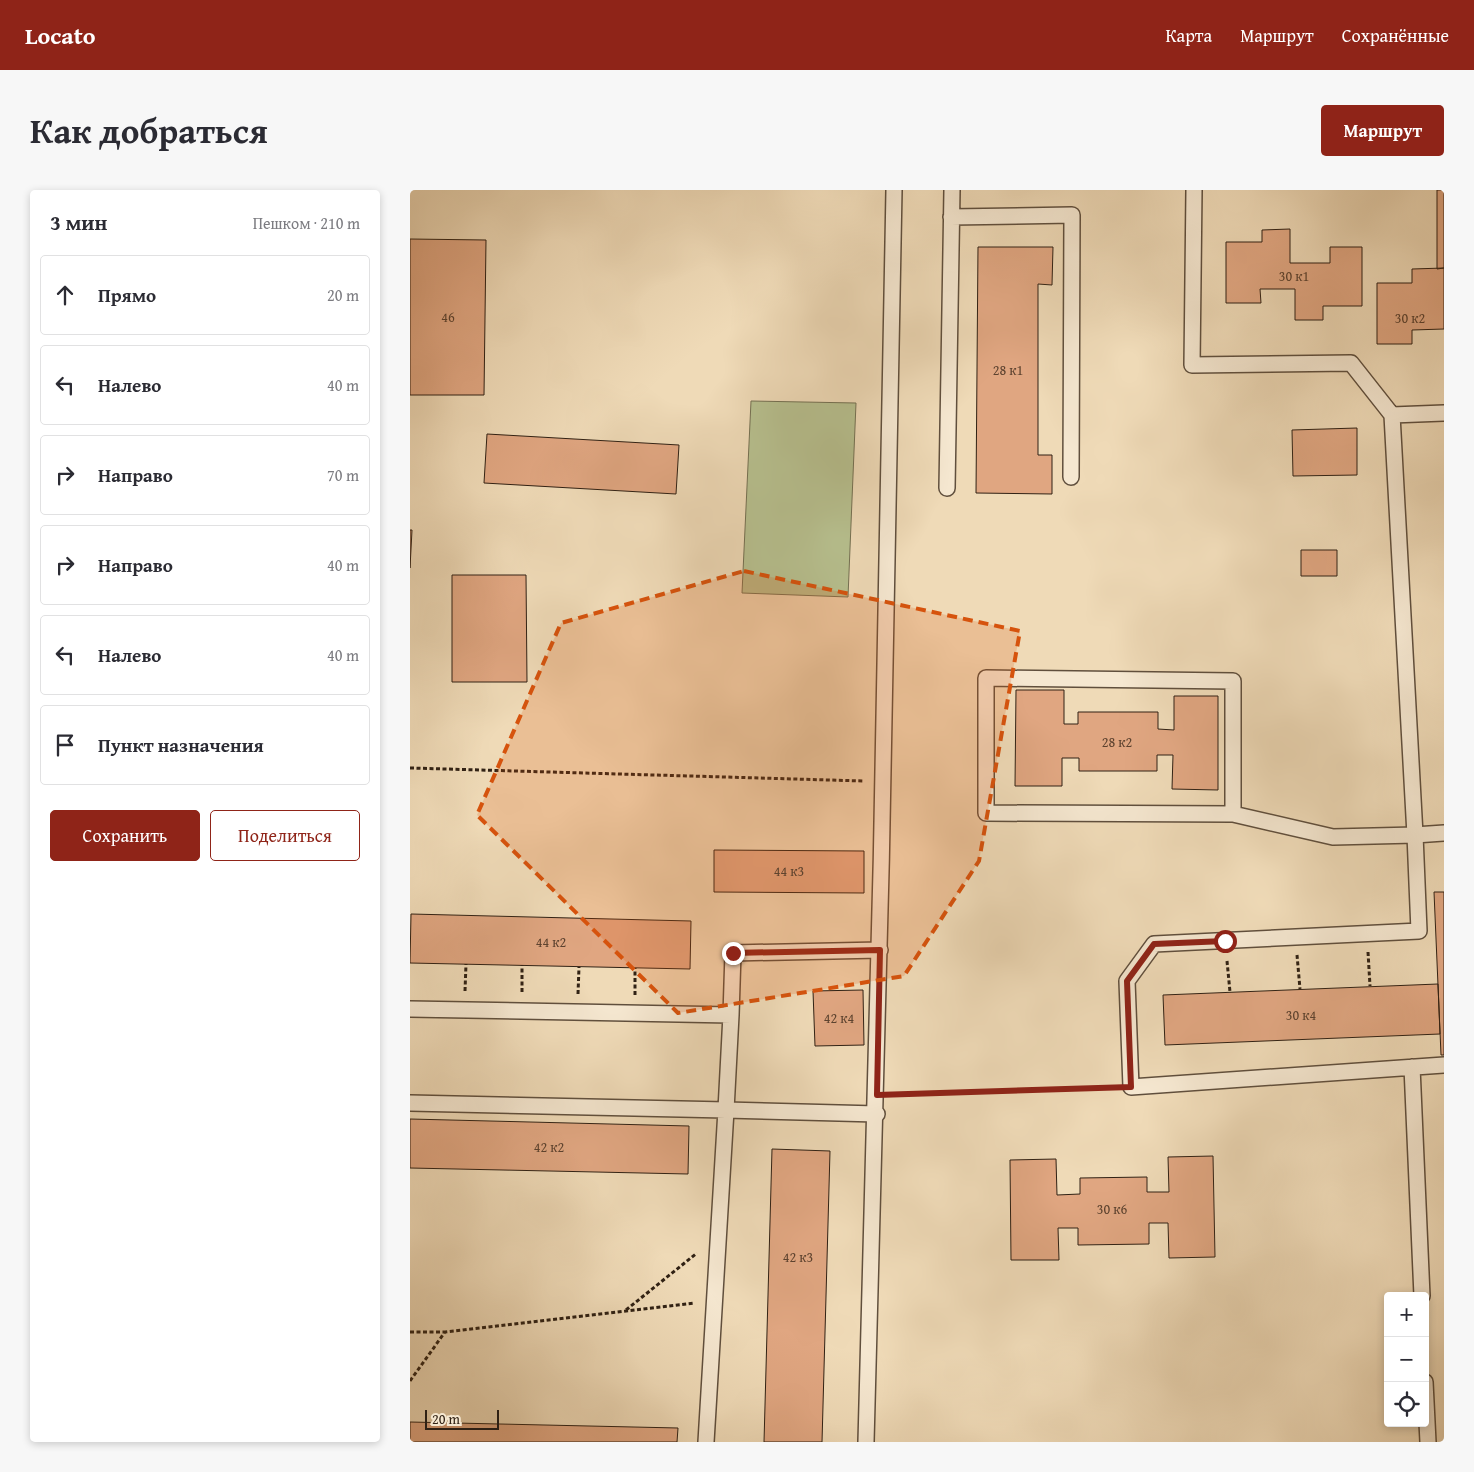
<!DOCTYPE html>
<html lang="ru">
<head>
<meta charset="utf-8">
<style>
	:root { --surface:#fff; --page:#f7f7f7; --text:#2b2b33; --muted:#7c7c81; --line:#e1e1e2; --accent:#8f2418 }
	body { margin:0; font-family:"Gentium Book Plus",serif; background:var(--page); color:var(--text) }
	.controls { position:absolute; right:15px; bottom:15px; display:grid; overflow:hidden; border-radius:5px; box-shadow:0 2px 8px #0003 }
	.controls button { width:45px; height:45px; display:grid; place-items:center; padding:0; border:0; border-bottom:1px solid var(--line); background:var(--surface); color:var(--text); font:25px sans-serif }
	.scale { position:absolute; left:15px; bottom:12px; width:74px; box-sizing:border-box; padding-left:5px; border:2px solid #302114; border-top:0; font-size:14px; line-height:18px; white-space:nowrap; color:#302114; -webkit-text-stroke:4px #f5e7d0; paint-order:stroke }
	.stop { position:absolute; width:15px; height:15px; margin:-11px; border:4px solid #8f2418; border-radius:50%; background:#fff }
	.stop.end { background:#8f2418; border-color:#fff; box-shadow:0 1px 5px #0008 }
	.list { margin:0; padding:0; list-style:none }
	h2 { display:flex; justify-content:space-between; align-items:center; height:65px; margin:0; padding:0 20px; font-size:21px }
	h2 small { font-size:16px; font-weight:400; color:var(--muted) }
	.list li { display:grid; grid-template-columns:32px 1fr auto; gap:15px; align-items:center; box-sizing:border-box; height:80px; margin:0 10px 10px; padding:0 10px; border:1px solid var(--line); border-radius:5px }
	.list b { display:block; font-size:19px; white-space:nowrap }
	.list em { font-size:16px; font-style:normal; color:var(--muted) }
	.actions { display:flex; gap:10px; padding:15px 20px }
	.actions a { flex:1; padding:11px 0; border:1px solid var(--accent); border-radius:5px; text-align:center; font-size:18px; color:var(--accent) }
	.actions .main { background:var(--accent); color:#fff }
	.icon { flex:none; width:28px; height:28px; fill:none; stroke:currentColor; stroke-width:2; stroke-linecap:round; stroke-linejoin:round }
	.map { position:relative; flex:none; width:1034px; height:1252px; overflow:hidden; border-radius:5px }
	header { display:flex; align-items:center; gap:30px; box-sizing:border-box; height:70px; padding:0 25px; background:var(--accent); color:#fff }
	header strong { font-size:24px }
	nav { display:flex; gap:28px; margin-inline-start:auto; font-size:18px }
	.intro { display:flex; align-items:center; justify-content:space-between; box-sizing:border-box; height:120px; padding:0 30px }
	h1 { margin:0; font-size:35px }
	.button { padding:12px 22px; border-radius:5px; background:var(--accent); color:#fff; font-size:18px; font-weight:700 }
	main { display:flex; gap:30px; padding:0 30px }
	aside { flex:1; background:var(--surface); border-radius:5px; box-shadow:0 2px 8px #0003 }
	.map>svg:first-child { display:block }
	.green { fill:#b7c08f; stroke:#747052 }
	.building { fill:#e0a681; stroke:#302114 }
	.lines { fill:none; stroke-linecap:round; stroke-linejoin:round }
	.service-casing { stroke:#604f3d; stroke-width:18 }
	.path { stroke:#302114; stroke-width:3; stroke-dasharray:4 2.5; stroke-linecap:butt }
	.service { stroke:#f5e7d0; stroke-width:15 }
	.route { stroke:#8f2418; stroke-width:6 }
	.marked { fill:#d6530d; fill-opacity:0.2; stroke:#d6530d; stroke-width:4; stroke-dasharray:10 6; stroke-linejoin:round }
	.labels { text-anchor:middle; stroke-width:5; stroke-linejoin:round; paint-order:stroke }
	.number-label { font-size:14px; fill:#5c422f }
</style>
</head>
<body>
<header>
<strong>Locato</strong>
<nav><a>Карта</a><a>Маршрут</a><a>Сохранённые</a></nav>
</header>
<div class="intro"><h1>Как добраться</h1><a class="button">Маршрут</a></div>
<main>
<aside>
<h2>3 мин<small>Пешком · 210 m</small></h2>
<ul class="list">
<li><svg class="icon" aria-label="ahead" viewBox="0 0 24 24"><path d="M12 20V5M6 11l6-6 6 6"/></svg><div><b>Прямо</b></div><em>20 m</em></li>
<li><svg class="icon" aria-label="left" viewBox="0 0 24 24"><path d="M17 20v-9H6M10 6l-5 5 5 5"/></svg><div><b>Налево</b></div><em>40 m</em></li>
<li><svg class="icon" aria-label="right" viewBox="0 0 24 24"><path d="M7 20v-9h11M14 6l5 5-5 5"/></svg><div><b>Направо</b></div><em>70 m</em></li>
<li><svg class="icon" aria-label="right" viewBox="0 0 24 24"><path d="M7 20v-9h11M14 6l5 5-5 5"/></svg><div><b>Направо</b></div><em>40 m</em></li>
<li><svg class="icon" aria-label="left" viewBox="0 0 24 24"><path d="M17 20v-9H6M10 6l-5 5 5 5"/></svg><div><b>Налево</b></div><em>40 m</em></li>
<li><svg class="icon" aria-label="arrive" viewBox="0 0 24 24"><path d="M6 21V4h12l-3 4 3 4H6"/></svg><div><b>Пункт назначения</b></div></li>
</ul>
<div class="actions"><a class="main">Сохранить</a><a>Поделиться</a></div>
</aside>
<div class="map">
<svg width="1034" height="1252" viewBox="0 0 1034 1252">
	<rect width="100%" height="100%" fill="#efdab7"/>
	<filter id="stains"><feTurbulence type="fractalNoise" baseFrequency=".004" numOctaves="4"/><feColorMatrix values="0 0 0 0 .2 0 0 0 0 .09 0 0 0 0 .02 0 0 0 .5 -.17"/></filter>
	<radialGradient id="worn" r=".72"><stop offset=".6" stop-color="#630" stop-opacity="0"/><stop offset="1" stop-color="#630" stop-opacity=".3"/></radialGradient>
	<path class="green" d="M341,211L446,213L438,407L332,403Z"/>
	<path class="building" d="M1027,0H1034V78L1027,79Z
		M880,39V73H920V57H952V116H913V130H885V99H850L851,113H816V52H852V40Z
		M0,49L76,50L74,205H0Z
		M568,57H643L642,95L628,94V265H642V304L566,303Z
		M1034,78V139L1002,140V154H967V93H1002V79Z
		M947,238V285L883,286L882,240Z
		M77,244L269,255L266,304L74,293Z
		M0,340H2L0,378Z
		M891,360H927V386H891Z
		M42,385H116L117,492H42Z
		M606,500H654V534H668V522H748V539L764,540V506H808V600L762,599L763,565H747V581H669V568H652V596H605Z
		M304,660L454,661V703L304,702Z
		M1024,702H1034V865H1031Z
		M1,724L281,731L280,779L0,773Z
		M1028,794L1030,844L755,855L753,805Z
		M453,800L454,855L405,856L403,801Z
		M0,929L279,936L278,984L0,978Z
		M362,959L420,961L412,1252H354Z
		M803,966L805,1067L759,1068L758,1033H739V1054L668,1055V1038H648L649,1070H601L600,970L646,969L647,1005L670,1004V988L737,987V1002H759L758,967Z
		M0,1232L268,1238L267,1252H0Z"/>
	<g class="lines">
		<defs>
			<path id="service" d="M784,0L782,175L941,173L982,225
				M541,27L662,25L661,287
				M1034,223L982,225L1005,645L1034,643
				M537,298L542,0
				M823,624V491L576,488V623L823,624L923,647L1005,645L1009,741L744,754L717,791L721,897L1034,875
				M0,819L321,825L316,920L467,924
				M321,825L323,763L470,760
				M1002,877L1012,1106
				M0,913L316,920L296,1252
				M1015,1192L1018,1252
				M456,1252C469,835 477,417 484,0"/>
		</defs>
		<use href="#service" class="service-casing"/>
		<path class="path" d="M0,578L454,591
			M958,762L960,796
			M887,765L890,799
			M817,771L820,802
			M55,801L56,774
			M112,802V775
			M168,804L169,777
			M225,805V778
			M485,905L701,898
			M216,1120L287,1063
			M0,1142H35
			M0,1191L35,1142L285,1113"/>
		<use href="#service" class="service"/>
	</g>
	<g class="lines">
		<path class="route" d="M323,763L470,760L467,905L721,897L717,791L744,754L815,751"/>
	</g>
	<path class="marked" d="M334,381L610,441L569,671L494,786L268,823L67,625L151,433Z"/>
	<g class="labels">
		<g class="number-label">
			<text x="884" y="91">30 к1</text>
			<text x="38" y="132">46</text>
			<text x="1000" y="133">30 к2</text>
			<text x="598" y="185">28 к1</text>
			<text x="707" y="557">28 к2</text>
			<text x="379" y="686">44 к3</text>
			<text x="141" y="757">44 к2</text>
			<text x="891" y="830">30 к4</text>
			<text x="429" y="833">42 к4</text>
			<text x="139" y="962">42 к2</text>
			<text x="702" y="1024">30 к6</text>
			<text x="388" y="1072">42 к3</text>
		</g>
	</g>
	<rect width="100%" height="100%" filter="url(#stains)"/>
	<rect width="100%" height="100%" fill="url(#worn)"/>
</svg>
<div class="controls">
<button>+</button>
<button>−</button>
<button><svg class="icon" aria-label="locate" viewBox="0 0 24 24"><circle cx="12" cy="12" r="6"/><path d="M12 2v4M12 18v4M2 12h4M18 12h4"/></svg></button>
</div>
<div class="scale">20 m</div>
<div class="stop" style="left:815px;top:751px"></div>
<div class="stop end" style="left:323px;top:763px"></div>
</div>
</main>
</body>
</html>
